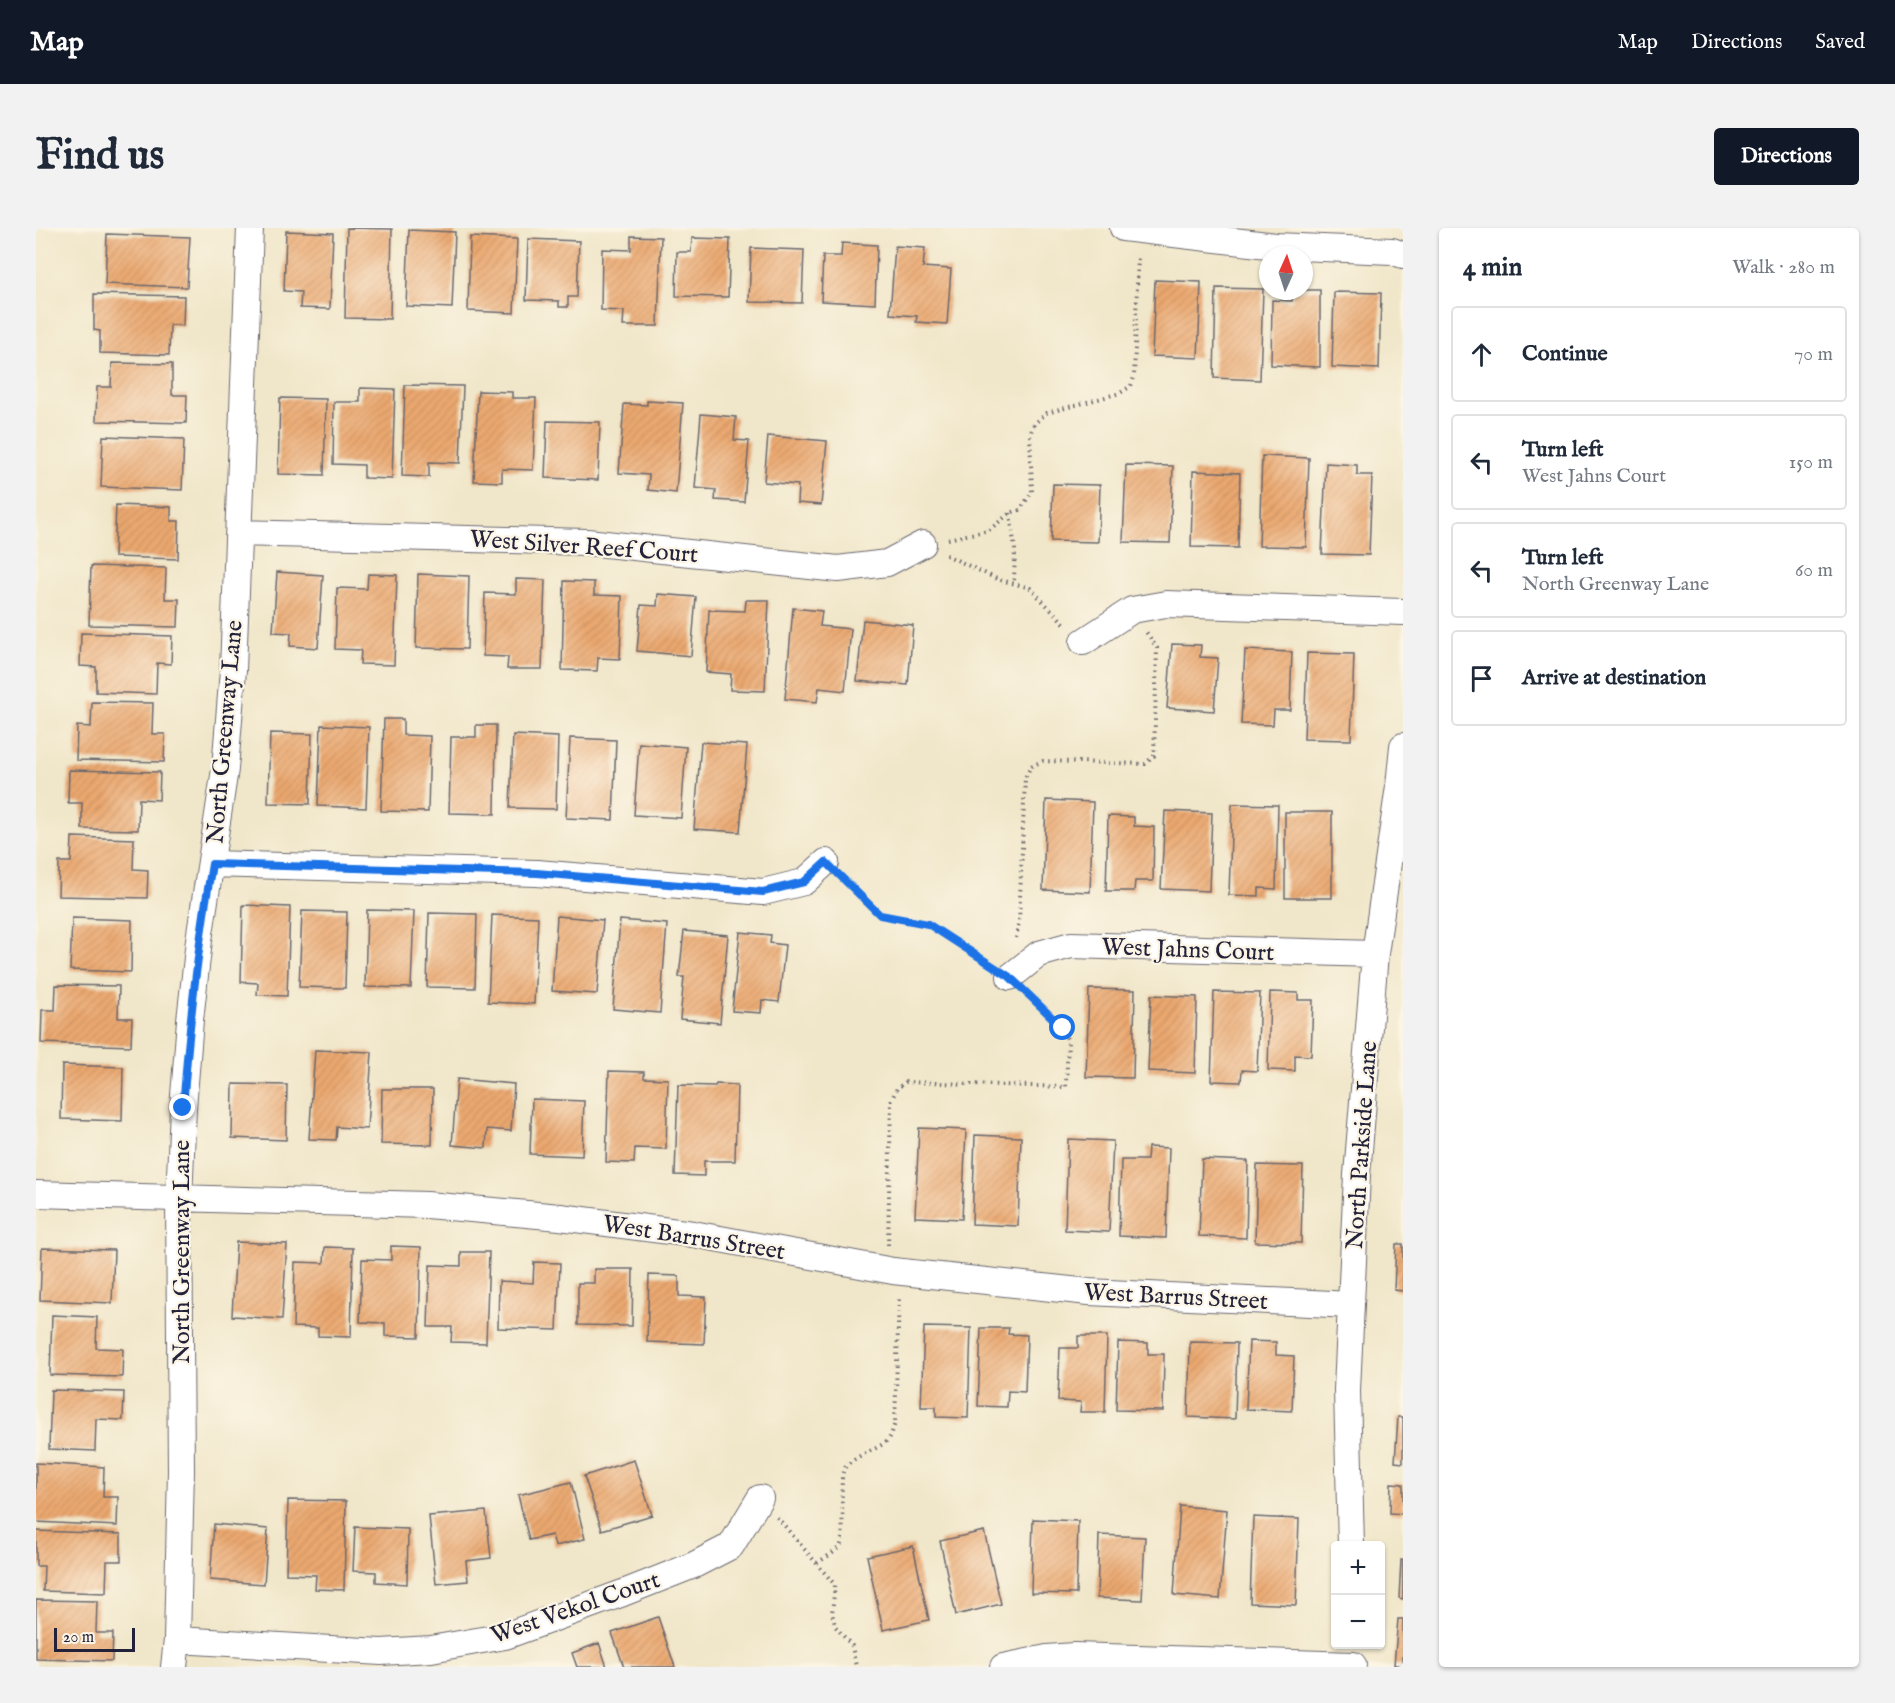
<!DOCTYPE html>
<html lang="en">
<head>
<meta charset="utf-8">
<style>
	:root { --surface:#fff; --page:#f2f2f3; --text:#1f2937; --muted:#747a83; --line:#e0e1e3; --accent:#111827 }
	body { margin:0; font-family:"IM FELL English",serif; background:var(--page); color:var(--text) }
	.controls { position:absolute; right:18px; bottom:18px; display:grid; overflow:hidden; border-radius:6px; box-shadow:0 2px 4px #0004 }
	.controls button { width:54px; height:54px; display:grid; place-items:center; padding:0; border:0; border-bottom:2px solid var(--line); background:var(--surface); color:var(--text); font:30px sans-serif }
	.compass { position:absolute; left:1223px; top:18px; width:54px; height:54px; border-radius:50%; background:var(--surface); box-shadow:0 2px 4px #0004; rotate:3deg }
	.scale { position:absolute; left:18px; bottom:15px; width:81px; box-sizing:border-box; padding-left:6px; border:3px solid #22223b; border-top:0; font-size:16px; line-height:21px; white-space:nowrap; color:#22223b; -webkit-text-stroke:4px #fcf5e5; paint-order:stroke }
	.stop { position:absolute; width:18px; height:18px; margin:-14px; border:4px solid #1a73e8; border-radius:50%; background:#fff }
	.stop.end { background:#1a73e8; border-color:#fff; box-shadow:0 2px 6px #0008 }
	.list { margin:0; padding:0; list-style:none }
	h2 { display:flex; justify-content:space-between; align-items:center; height:78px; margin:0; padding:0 24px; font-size:26px }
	h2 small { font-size:20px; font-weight:400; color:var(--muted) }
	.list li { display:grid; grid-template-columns:39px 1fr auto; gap:18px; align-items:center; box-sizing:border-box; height:96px; margin:0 12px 12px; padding:0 12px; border:2px solid var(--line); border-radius:6px }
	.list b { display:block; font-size:22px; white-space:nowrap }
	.list p { margin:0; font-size:20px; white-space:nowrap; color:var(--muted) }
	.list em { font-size:20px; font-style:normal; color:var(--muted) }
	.icon { flex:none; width:33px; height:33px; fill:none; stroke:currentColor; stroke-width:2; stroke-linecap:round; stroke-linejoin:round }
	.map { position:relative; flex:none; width:1367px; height:1439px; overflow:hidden; border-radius:6px }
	header { display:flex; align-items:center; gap:36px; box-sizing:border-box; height:84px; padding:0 30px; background:var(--accent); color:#fff }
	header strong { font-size:28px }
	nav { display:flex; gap:33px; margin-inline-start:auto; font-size:21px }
	.intro { display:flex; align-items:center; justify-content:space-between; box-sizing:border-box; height:144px; padding:0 36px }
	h1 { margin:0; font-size:42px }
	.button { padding:15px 27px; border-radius:6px; background:var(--accent); color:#fff; font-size:21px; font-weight:700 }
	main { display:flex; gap:36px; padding:0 36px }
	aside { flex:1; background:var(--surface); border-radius:6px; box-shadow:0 2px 4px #0004 }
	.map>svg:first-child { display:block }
	.building { fill:url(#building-hatch) }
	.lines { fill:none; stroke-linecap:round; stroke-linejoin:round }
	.minor-casing { stroke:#6a676d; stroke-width:28 }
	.path { stroke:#6a676d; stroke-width:4; stroke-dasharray:1.5 4.5; stroke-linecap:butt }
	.minor { stroke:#fff; stroke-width:26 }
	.route { stroke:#1a73e8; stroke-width:8 }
	.labels { text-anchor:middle; stroke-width:4.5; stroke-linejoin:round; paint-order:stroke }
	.street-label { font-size:24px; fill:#22223b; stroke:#fcf5e5 }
</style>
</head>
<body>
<header>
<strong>Map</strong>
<nav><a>Map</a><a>Directions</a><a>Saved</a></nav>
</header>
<div class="intro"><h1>Find us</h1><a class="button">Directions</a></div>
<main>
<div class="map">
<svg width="1367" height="1439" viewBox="0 0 1367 1439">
	<defs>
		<pattern id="building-hatch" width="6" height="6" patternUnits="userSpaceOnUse" patternTransform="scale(1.5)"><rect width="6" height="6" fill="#eba86f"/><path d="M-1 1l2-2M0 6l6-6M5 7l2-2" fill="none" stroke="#c99061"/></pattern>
	</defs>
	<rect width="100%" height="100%" fill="#fcf5e5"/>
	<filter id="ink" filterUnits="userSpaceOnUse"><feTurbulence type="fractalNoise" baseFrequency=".0167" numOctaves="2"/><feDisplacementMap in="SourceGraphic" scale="12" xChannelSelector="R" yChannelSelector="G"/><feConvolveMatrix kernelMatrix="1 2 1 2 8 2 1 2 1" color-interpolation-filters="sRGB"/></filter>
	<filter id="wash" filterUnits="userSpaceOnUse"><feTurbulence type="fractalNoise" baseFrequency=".008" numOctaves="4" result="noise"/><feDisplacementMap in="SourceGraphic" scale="24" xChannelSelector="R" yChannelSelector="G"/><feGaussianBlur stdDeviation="1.35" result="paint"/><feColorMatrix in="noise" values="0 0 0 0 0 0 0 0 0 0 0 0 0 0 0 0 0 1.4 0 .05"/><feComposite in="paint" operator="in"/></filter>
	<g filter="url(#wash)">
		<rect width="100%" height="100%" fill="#f0e6c9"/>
		<g id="blocks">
			<path class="building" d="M311,0L356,1L354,91L309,90Z
				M373,2L419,4L416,80L370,78Z
				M250,3L297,5L294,81L264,80L265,64L248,63Z
				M71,6L154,9L151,59L69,56Z
				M595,8L625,9L622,98H587L588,83L565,82L566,21L595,22Z
				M434,9L481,11L478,85L432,83Z
				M656,10L694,11L692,69L640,68L641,24H655Z
				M492,11L543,13L541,69H532V79H523V73L490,72Z
				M806,15L841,17L839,76L785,73L787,28H805Z
				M859,18L889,20L887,39L915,41L911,96L880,94L881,88L854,86Z
				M715,20L768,22L766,75L713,74Z
				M1119,52L1165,54L1162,130L1116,128Z
				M1180,60L1227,61L1224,152L1178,150Z
				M1268,62H1284V139L1235,137L1236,72L1256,73L1257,63H1268Z
				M1298,64L1345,65L1343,141L1296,139Z
				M58,66L148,68L147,98L134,97L133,127L64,125V103L58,102Z
				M76,135L136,136V167H151L150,195L60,193L61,159H75Z
				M369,157L427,158L424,235L393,234V249L366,248Z
				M324,160L359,161L356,251L328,250V237L297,236L298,174H324Z
				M442,163L476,164V170H500L497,242L466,241V254L438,253Z
				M244,170L290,171L288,247L242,246Z
				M611,173L647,175L640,265L612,262L613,247L583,245L588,176L611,177Z
				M665,186L700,189L698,212L713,213L708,274L679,272L680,262L659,260Z
				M511,193L564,194L562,252L509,250Z
				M67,208L148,211L146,262L65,259Z
				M732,208L791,213L785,277L761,275L762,257L728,254Z
				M1226,228L1273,230L1270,319L1223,318Z
				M1290,235L1321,237V247H1336L1333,327L1286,326Z
				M1090,237L1137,238L1134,315L1087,314Z
				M1157,243L1204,245L1202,320L1155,319Z
				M1017,256L1064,257L1062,314L1015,313Z
				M80,277L135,279V293H143L142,331L78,329Z
				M55,338L130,340L129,371H143L142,399L53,397Z
				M241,344L287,347L282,420L254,418L255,405L237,404Z
				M332,346L361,347L358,437L324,436L325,422L299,421L301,360L331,361Z
				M382,346L433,348L431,421L380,420Z
				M480,351L509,352L506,441H471L472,429L447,428L449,365L480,366Z
				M528,353L558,354V367L586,368L584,431L562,430L561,443L526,442Z
				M622,366L660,369L655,428L601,423L605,377L621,378Z
				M710,372H733L729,463L694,462L695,446L670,444L673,382L709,383Z
				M757,380L786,383L784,398L815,401L809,463L783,460L781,474L749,471Z
				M827,392L877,397L872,457L821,453Z
				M45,405L136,408L135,436L121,435L120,466L60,464V439L44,438Z
				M1136,416L1165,417L1164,429L1182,430L1178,483L1131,480Z
				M1209,422L1256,424L1254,482H1238L1237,497L1205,496Z
				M1271,425L1318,426L1315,512L1268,511Z
				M56,474L117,475L116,506H129L128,534L40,532L41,498L55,499Z
				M348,491H367V507L394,508L392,584L345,583Z
				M285,497L333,499L330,580L282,578Z
				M440,497H460L459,586L413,585L415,509H440Z
				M234,505L276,506L274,576L232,575Z
				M477,507L522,509L520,581L474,580Z
				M534,510L580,512L577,592L530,590Z
				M665,514L711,517L704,604L658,601Z
				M603,515L650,519L645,590L598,587Z
				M33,542L124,544L123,572L103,571L102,602L46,601V575H32Z
				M1010,572L1057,574L1054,664L1007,662Z
				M1196,576L1242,577L1240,661L1223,660V668L1193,667Z
				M1129,583L1176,585L1173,663L1125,661Z
				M1249,584H1296V670H1249Z
				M1072,588L1098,589V598L1118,599L1117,653H1099L1098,663H1070Z
				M36,609L98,611L97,641L112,642L111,670L22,668L23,634H35Z
				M207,677L254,679L251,768L221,767L222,755L205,754Z
				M331,682L378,683L375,760L329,759Z
				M266,683L311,684L309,760L263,759Z
				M393,685L441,686L439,760L391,759Z
				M456,687L502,689L498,776L452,774Z
				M521,688L567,692L561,766L516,763Z
				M36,690L96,692L95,744L34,742Z
				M584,692L631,696L624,785L577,781Z
				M648,703L692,707L684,795L644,791L648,749H643Z
				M704,704L735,707L734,715L749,717L743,774L726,772L725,785L696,783Z
				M20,757L83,758L82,790H96L95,818L5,815L6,782H19Z
				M1053,761L1099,762L1097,850L1050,849Z
				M1178,764L1224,765L1221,843L1206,842L1205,854L1175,853Z
				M1234,764L1262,765V772H1277L1275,828L1259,827V843L1232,842Z
				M1115,767L1161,769L1159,845L1112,843Z
				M279,822L336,824L331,901L301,899L300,912L273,911Z
				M26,837L87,839L86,893L25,891Z
				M573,843L608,844V850L632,851L630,921L599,920L598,935L570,934Z
				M421,851L478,856L475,903L451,901L450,920L416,917Z
				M197,856L251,857L250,912L196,910Z
				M680,856L701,857L699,933H668V948L639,947L642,857L679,858Z
				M346,861H397L396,917L345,916Z
				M496,871L548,873L546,928L494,926Z
				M883,900L930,902L926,991L879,989Z
				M939,907L985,909L982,998L936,996Z
				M1032,911L1077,913L1073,1004L1029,1002Z
				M1112,919L1133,920L1130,1010L1083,1008L1085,932H1111Z
				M1166,931L1212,933L1210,1010L1163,1008Z
				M1221,937L1267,938L1265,1015L1219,1014Z
				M200,1014L251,1016L246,1091L196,1088Z
				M1360,1016H1367V1063L1358,1062Z
				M355,1018L385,1019L383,1109L349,1108V1095L324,1094L326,1031L355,1032Z
				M289,1019L317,1020L315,1109L282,1108V1100L257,1099L259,1034L288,1035Z
				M6,1020L78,1022L76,1075L4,1072Z
				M425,1024H453L450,1115L415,1114L416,1099H392L394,1037L425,1038Z
				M498,1034L524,1035L521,1102L462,1100L463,1053L497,1055Z
				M558,1041H597L596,1098L542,1097V1055H558Z
				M613,1047L643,1048V1068L670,1069L668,1116L611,1114Z
				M16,1087L61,1089L60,1120L87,1121L86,1149L14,1147Z
				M888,1099L935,1100L932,1190L900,1189V1179H885Z
				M945,1100H973L972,1106L991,1107L989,1164L972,1163L971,1179L942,1178Z
				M1042,1108H1071L1069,1184H1044L1045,1174L1022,1173L1024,1120H1042Z
				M1213,1113L1240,1114V1127L1258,1128L1256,1183L1210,1181Z
				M1082,1114L1112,1115V1126H1128L1127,1183L1080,1182Z
				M1154,1114L1201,1115L1199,1191L1152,1189Z
				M15,1162L88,1164L87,1192L60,1191L59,1223L13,1221Z
				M1362,1189H1367V1235L1359,1234Z
				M598,1232L616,1287L566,1302L548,1248Z
				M0,1235L68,1239L67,1269H82L81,1298L0,1294Z
				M535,1254L549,1311L519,1318L516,1307L493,1312L482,1267Z
				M1355,1255L1367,1256V1286L1354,1285Z
				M252,1272L310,1273L308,1362L279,1361L280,1347L250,1346Z
				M1144,1278L1191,1282L1184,1371L1138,1367Z
				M450,1283L455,1330L430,1333L432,1353L400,1356L393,1288Z
				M1217,1289L1263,1291L1260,1377L1214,1375Z
				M997,1291L1042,1293L1040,1366L995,1365Z
				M178,1296L232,1301L228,1356L174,1352Z
				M319,1299L372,1301L371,1356L340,1354V1344L317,1343Z
				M0,1303L85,1306V1333H71L70,1365L7,1363L8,1338H0Z
				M948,1303L965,1376L920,1387L904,1313Z
				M1063,1307L1109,1309L1106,1372L1061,1370Z
				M877,1318L893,1392L847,1402L831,1328Z
				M1365,1332H1367V1371L1363,1370Z
				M0,1372L61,1373L60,1405H77L76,1433L0,1431Z
				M622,1389L639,1439H588L576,1405Z
				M1362,1391H1367V1437H1358Z
				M563,1415L571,1439H541L536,1425Z"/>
		</g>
	</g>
	<g filter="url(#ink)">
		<use href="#blocks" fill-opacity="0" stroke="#6a676d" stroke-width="1.5"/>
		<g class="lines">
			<defs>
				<path id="minor" d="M1087,0L1240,18L1356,23L1367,27
					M203,305L551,314L802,341L851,335L887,316
					M1047,414L1096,382L1130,376L1367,384
					M175,636L501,645L727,664L768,654L790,634
					M974,749L1003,726L1035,717L1339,726
					M0,966L391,977L524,989L657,1006L857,1043L1053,1064L1315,1077
					M1315,1318L1311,1162L1321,947L1339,726L1363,558L1367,518
					M141,1412L345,1424L395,1421L469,1408L587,1365L658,1337L695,1318L724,1270
					M138,1439L141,1412L145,1243L143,970L147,880L154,792L163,712L189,541L197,442L214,0
					M967,1439L1011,1430L1038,1428L1317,1437"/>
			</defs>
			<use href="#minor" class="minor-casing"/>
			<path class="path" d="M974,285L979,322L978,354
				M912,311L953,302L974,285L984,282L996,264L994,206L998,196L1011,185L1084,165L1095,158L1098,149L1102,28
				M910,327L961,351L994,360L1030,397
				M807,651L844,687L892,696L953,735
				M980,710L983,694L989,550L995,538L1007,533L1109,536L1118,528L1121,420L1110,404
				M852,1017L855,873L861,860L870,854L1030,859L1032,814L1027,800L991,766
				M741,1289L799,1357L796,1385L799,1398L816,1418L820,1439
				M781,1335C788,1330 799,1325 804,1318C810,1310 803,1260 807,1244C811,1229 841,1223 852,1212C856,1207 857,1200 859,1195L863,1068"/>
			<use href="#minor" class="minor"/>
		</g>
	</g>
	<g class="lines" filter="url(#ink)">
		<path class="route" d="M147,880C153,798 162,717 176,636L501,645L727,664L768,654L790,634L844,687L892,696L974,749L1027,800"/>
	</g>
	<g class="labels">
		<g class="street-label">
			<text transform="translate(548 318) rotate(4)" y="8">West Silver Reef Court</text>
			<text transform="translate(188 504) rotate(-85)" y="8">North Greenway Lane</text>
			<text transform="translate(1152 721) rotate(2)" y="8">West Jahns Court</text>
			<text transform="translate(1325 917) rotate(-86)" y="8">North Parkside Lane</text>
			<text transform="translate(658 1009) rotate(9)" y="8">West Barrus Street</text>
			<text transform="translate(145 1024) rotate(-90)" y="8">North Greenway Lane</text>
			<text transform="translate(1140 1068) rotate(3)" y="8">West Barrus Street</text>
			<text transform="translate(539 1379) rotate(-19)" y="8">West Vekol Court</text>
		</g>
	</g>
</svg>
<div class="controls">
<button>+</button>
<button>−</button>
</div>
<svg class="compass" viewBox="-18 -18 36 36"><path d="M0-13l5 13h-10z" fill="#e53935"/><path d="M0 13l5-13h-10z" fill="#747a83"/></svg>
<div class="scale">20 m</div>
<div class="stop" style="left:1027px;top:800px"></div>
<div class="stop end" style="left:147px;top:880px"></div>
</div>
<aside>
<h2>4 min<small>Walk · 280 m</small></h2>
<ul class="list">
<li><svg class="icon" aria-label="ahead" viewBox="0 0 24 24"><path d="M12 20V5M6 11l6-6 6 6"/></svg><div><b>Continue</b></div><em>70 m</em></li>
<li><svg class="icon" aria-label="left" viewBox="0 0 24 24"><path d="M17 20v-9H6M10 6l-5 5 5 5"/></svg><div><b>Turn left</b><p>West Jahns Court</p></div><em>150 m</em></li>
<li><svg class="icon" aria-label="left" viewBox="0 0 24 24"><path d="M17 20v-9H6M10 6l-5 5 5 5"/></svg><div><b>Turn left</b><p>North Greenway Lane</p></div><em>60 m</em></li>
<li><svg class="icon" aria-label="arrive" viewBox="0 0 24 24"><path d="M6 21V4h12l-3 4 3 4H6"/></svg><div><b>Arrive at destination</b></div></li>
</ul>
</aside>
</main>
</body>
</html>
